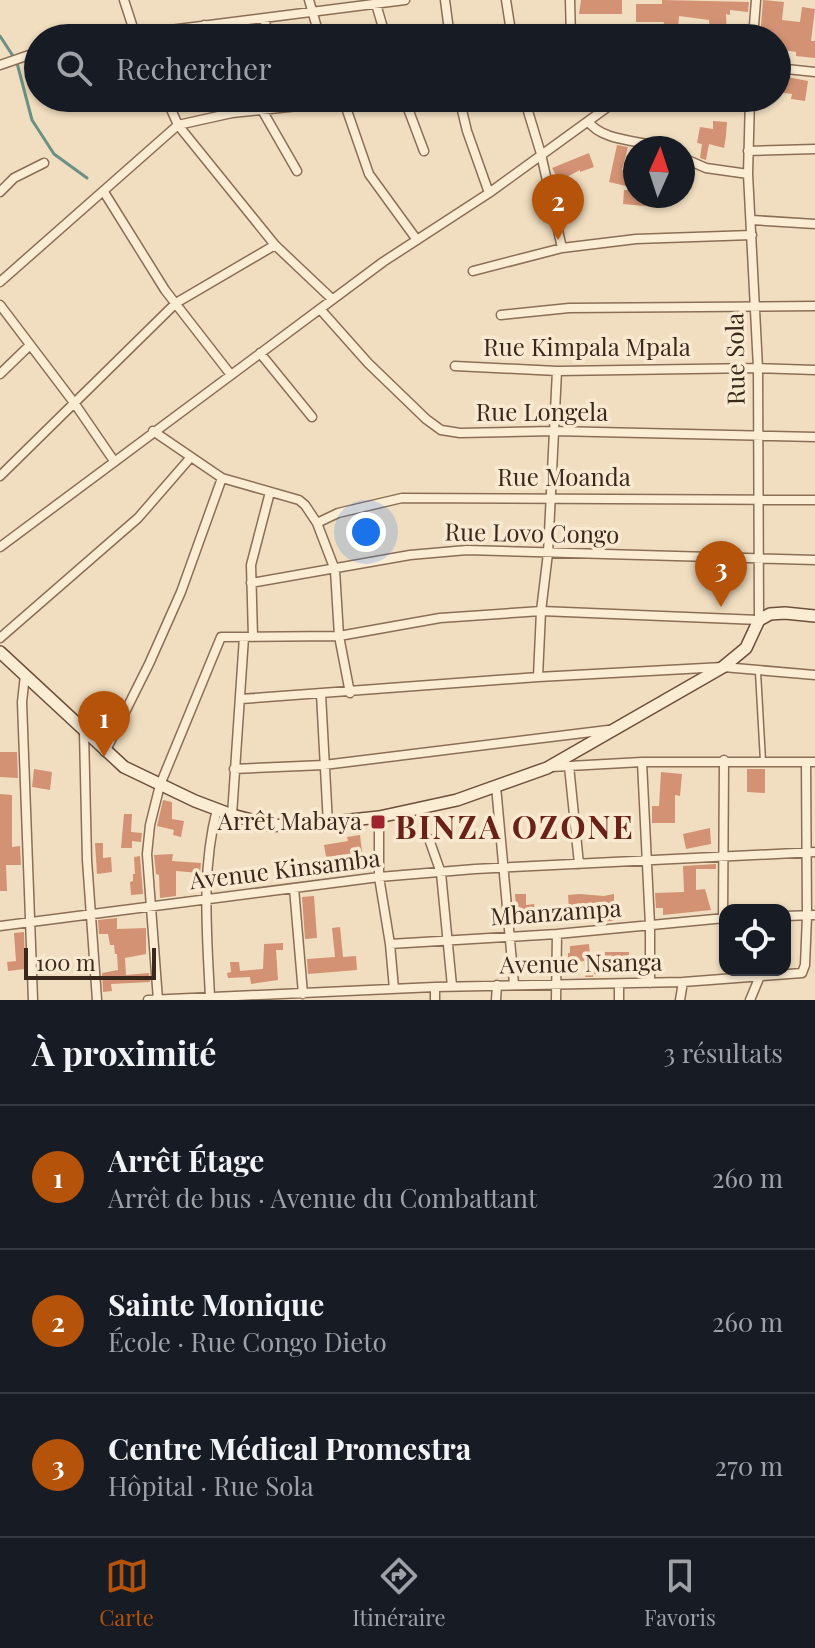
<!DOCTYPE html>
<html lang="fr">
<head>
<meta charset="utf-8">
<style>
	:root { --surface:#171b24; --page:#20242c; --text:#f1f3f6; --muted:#9ea1a6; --line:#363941; --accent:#b45309 }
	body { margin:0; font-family:"Playfair Display",serif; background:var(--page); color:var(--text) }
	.controls { position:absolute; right:24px; bottom:24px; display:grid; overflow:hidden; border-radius:16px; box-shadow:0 2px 6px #0004 }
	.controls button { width:72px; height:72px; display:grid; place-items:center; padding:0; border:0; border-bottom:2px solid var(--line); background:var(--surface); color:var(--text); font:40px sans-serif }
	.compass { position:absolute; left:623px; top:136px; width:72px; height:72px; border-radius:50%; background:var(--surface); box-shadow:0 2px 6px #0004; rotate:3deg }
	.scale { position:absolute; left:24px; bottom:20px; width:132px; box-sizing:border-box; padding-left:8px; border:4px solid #3a281c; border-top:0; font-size:22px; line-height:28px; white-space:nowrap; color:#3a281c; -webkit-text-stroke:6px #f8e9d0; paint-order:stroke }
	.you { position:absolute; left:366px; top:532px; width:28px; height:28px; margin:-20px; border:6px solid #fff; border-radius:50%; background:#1a73e8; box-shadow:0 0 0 12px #1a73e833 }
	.badge { display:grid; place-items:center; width:52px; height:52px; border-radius:50%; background:var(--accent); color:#fff; font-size:26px; font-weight:700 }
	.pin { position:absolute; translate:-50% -66px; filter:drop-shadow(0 2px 4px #0008) }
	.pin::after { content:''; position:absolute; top:42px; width:28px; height:24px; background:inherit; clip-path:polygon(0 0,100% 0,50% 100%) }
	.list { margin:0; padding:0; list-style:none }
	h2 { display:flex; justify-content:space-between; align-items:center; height:104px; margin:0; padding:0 32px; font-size:34px }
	h2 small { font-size:26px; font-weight:400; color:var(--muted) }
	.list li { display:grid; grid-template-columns:52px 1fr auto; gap:24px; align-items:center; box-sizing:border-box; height:144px; padding:0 32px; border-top:2px solid var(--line) }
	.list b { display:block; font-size:30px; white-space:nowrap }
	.list p { margin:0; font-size:26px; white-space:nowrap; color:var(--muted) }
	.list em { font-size:26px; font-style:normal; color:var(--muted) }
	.icon { flex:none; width:44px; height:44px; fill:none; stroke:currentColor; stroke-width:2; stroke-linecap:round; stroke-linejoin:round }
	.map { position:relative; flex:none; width:815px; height:1000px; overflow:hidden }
	.search { position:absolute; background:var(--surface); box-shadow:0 2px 6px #0004; left:24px; right:24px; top:24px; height:88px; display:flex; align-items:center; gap:20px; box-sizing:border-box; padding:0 28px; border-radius:44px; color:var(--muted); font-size:30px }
	.sheet { height:536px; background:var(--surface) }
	nav { display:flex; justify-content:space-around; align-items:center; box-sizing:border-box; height:112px; border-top:2px solid var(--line); background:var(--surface); font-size:22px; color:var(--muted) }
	nav a { display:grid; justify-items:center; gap:4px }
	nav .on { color:var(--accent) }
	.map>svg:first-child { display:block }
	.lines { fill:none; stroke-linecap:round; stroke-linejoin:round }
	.stream { stroke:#699184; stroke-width:3 }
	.building { fill:#d29273 }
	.lane-casing { stroke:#8b6e56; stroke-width:7 }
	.street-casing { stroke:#8b6e56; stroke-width:11 }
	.secondary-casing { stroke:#6d4f3a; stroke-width:14 }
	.lane { stroke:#fbecd4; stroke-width:4 }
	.street { stroke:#fbecd4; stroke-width:8 }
	.secondary { stroke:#fbecd4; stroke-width:11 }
	.poi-dot { fill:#9f222e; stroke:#f8e9d0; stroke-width:3 }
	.labels { text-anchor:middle; stroke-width:7; stroke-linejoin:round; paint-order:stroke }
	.street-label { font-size:24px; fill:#3a281c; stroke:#f8e9d0 }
	.poi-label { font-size:24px; fill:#3a281c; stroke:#f8e9d0; text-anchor:end }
	.district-label { font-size:32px; font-weight:bold; letter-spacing:2px; fill:#6a2218; stroke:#f8e9d0 }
</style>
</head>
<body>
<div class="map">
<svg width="815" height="1000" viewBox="0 0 815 1000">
	<rect width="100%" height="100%" fill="#f1dec0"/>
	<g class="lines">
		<path class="stream" d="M0,36L13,56
			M17,63L32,120L54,154L87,178"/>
	</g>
	<path class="building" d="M581,0H622V14H579Z
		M662,0L749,2L748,12L730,10V15L726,14L727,37L710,38L709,20L679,16L678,31L663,30L664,22H636V4H662Z
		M763,0L784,2L782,20L800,22L802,7L815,9L811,41H815V58L796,56V52L777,49V38H760Z
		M777,75L808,81L805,101L791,99L792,94L777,92Z
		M713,121L727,122L726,136L724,148L709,144L706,160L700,158L702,144L697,143L700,127L713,129Z
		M617,145L628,147L622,170L630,171L626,186L609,182Z
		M589,153L594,167L580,172V170L559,181L552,168Z
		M624,190H634V196H657L656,207L623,204Z
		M0,752H17L18,778L0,777Z
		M34,769L52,772L50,790L32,787Z
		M747,769H765V793L747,792Z
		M661,772L682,774L680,796L675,795V823H652V806H659Z
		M0,794L12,795V847L20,846L21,865H6L7,891H0Z
		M163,800L172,802V819L184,821L181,837L173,835L174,830L157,826Z
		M124,814H132L131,832L142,833L141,842L132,841V848H121Z
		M710,828L711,844L686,849L683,834Z
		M360,835L362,852L326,857L324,845L348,841L347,837Z
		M95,843H103V858L111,857L112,872L97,874Z
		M173,854L172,861L201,863L200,873L176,871V896L160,898L159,875L156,874L154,855Z
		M140,856L143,894L131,895L130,882L133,881V874H135L134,857Z
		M716,864V869H696V890L705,889L711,910L663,915V908H656L655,893L684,892L683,866Z
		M515,894H526V905L534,904L536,918L517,922Z
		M580,894L604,896L614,894V921H605L604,907L569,909L568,895Z
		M314,896L317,938L305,939L302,897Z
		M117,918V929L146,928V954L125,958L126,975L149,973L150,982L111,984L112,991L103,992L102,973L118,970L117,954H115L114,945H110L108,934H99L98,920Z
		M340,927L343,957L356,956L357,970L308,974L307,959L335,957L332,928Z
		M24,932L25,969L8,971L7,962L16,961L14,933Z
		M283,943V950H276L278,980L251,984L250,977L228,978L227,973L231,972L230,962H239L240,971L263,969L264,944Z
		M589,944L591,964H605V952H629V962H616V974H593V977H585L584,961L568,963V953H570V946Z"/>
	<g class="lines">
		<defs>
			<path id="lane" d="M758,672L763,761"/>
			<path id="street" d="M124,0L136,37
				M309,0L320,38
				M445,0L450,38
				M506,0L512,38
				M570,0L571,38
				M376,4L386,38
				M264,18L269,38
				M204,25L208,38
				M107,38L405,0
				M753,38L756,0
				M0,65L38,52
				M777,68L815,72
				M166,98L178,125L275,245L332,299
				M227,98L232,113
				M404,98L424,151
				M459,98L467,131L489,193
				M524,98L541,154L562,248
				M343,99L369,174L417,240
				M262,110L297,171
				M588,121C602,142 641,140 664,148
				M748,151L815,149
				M683,158L706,168L748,174
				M0,192L14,178L44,163
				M104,192L165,290L231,375
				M752,220L815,224
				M473,271L562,248L636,239L752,235
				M0,282L178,125L232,113L374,98
				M0,305L75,404L114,461
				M320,309L368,363L426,419L441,430L460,433L553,431L815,437
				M501,315L569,308L815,306
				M260,353L312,417
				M455,366L557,371L758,368L815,370
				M0,374L29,346
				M153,431L222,478L299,500L305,505L317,523L335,570L339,636L350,693
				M0,476L176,303L275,245
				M317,523L338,513L402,498L815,500
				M0,547L383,262L489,193L620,98
				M251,583L410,555L467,550L815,560
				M253,637L251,565L270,492
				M0,638L138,518L191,457
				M25,675L22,702L33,1000
				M538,677L541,611L548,553L557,371
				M321,694L328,824
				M241,699L538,677L723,667L815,675
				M84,732L87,860L97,1000
				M105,752L149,664L181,592L222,478
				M642,762L650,925V983
				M569,766L579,864
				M551,767L642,762H815
				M234,769L324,765L608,730
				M496,786L514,984
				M232,815L244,637
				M379,817V877L390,944L394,989
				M429,839L441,873L452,986
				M294,888L303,994
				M785,916L815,915
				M723,918L724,760
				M0,926L379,877L475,869L815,852
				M390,944L557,934L725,918
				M210,997C207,933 201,871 217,809
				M148,1000L435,987L683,982L802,973L805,965L807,916L806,762
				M158,1000L147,854L150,825L160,785L221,637L339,636L440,618L541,611L759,620L758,368L748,174L750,98
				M435,1000V987
				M496,1000L497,985
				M556,1000L557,934
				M619,1000V984
				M680,1000L683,982
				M750,1000L760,976"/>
			<path id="secondary" d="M0,652L124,767L195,801L232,815L270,825L294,826L379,817L457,800L547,768L723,667L746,648L759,620L770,614L785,613L815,616"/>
		</defs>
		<use href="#lane" class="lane-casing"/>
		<use href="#street" class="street-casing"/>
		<use href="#secondary" class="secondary-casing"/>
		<use href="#lane" class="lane"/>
		<use href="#street" class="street"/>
		<use href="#secondary" class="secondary"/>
	</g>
	<rect class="poi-dot" x="370" y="814" width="16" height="16" rx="4"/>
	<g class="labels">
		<g class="street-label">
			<text x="587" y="356">Rue Kimpala Mpala</text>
			<text transform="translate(736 359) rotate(-91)" y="8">Rue Sola</text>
			<text x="542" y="421">Rue Longela</text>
			<text x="564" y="486">Rue Moanda</text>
			<text transform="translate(532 534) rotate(1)" y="8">Rue Lovo Congo</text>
			<text transform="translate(285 870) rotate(-7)" y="8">Avenue Kinsamba</text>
			<text transform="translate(556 913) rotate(-4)" y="8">Mbanzampa</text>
			<text transform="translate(581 964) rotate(-1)" y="8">Avenue Nsanga</text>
		</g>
		<g class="poi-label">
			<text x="362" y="830">Arrêt Mabaya</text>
		</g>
		<g class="district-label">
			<text x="515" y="839">BINZA OZONE</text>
		</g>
	</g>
</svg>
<div class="controls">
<button><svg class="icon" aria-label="locate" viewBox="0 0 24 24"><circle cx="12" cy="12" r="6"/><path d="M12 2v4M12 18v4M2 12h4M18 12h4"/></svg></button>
</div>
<svg class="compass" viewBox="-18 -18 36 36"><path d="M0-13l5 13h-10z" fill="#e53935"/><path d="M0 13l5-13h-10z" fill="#9ea1a6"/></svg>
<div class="scale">100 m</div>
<div class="you"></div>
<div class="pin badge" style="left:104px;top:757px">1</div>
<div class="pin badge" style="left:558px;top:240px">2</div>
<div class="pin badge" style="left:721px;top:607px">3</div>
<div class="search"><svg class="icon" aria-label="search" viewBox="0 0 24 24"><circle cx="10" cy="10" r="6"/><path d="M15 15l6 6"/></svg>Rechercher</div>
</div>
<section class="sheet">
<h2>À proximité<small>3 résultats</small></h2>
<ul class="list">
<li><span class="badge">1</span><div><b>Arrêt Étage</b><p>Arrêt de bus · Avenue du Combattant</p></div><em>260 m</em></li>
<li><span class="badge">2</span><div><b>Sainte Monique</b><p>École · Rue Congo Dieto</p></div><em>260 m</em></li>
<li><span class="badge">3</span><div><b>Centre Médical Promestra</b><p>Hôpital · Rue Sola</p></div><em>270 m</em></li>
</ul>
</section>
<nav>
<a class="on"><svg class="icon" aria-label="map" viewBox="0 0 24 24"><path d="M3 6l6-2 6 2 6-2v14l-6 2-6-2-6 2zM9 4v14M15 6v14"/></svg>Carte</a>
<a><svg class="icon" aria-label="directions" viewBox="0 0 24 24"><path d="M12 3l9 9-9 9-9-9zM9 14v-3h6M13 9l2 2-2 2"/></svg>Itinéraire</a>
<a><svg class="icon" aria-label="saved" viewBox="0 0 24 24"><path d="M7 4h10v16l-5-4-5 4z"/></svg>Favoris</a>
</nav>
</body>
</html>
